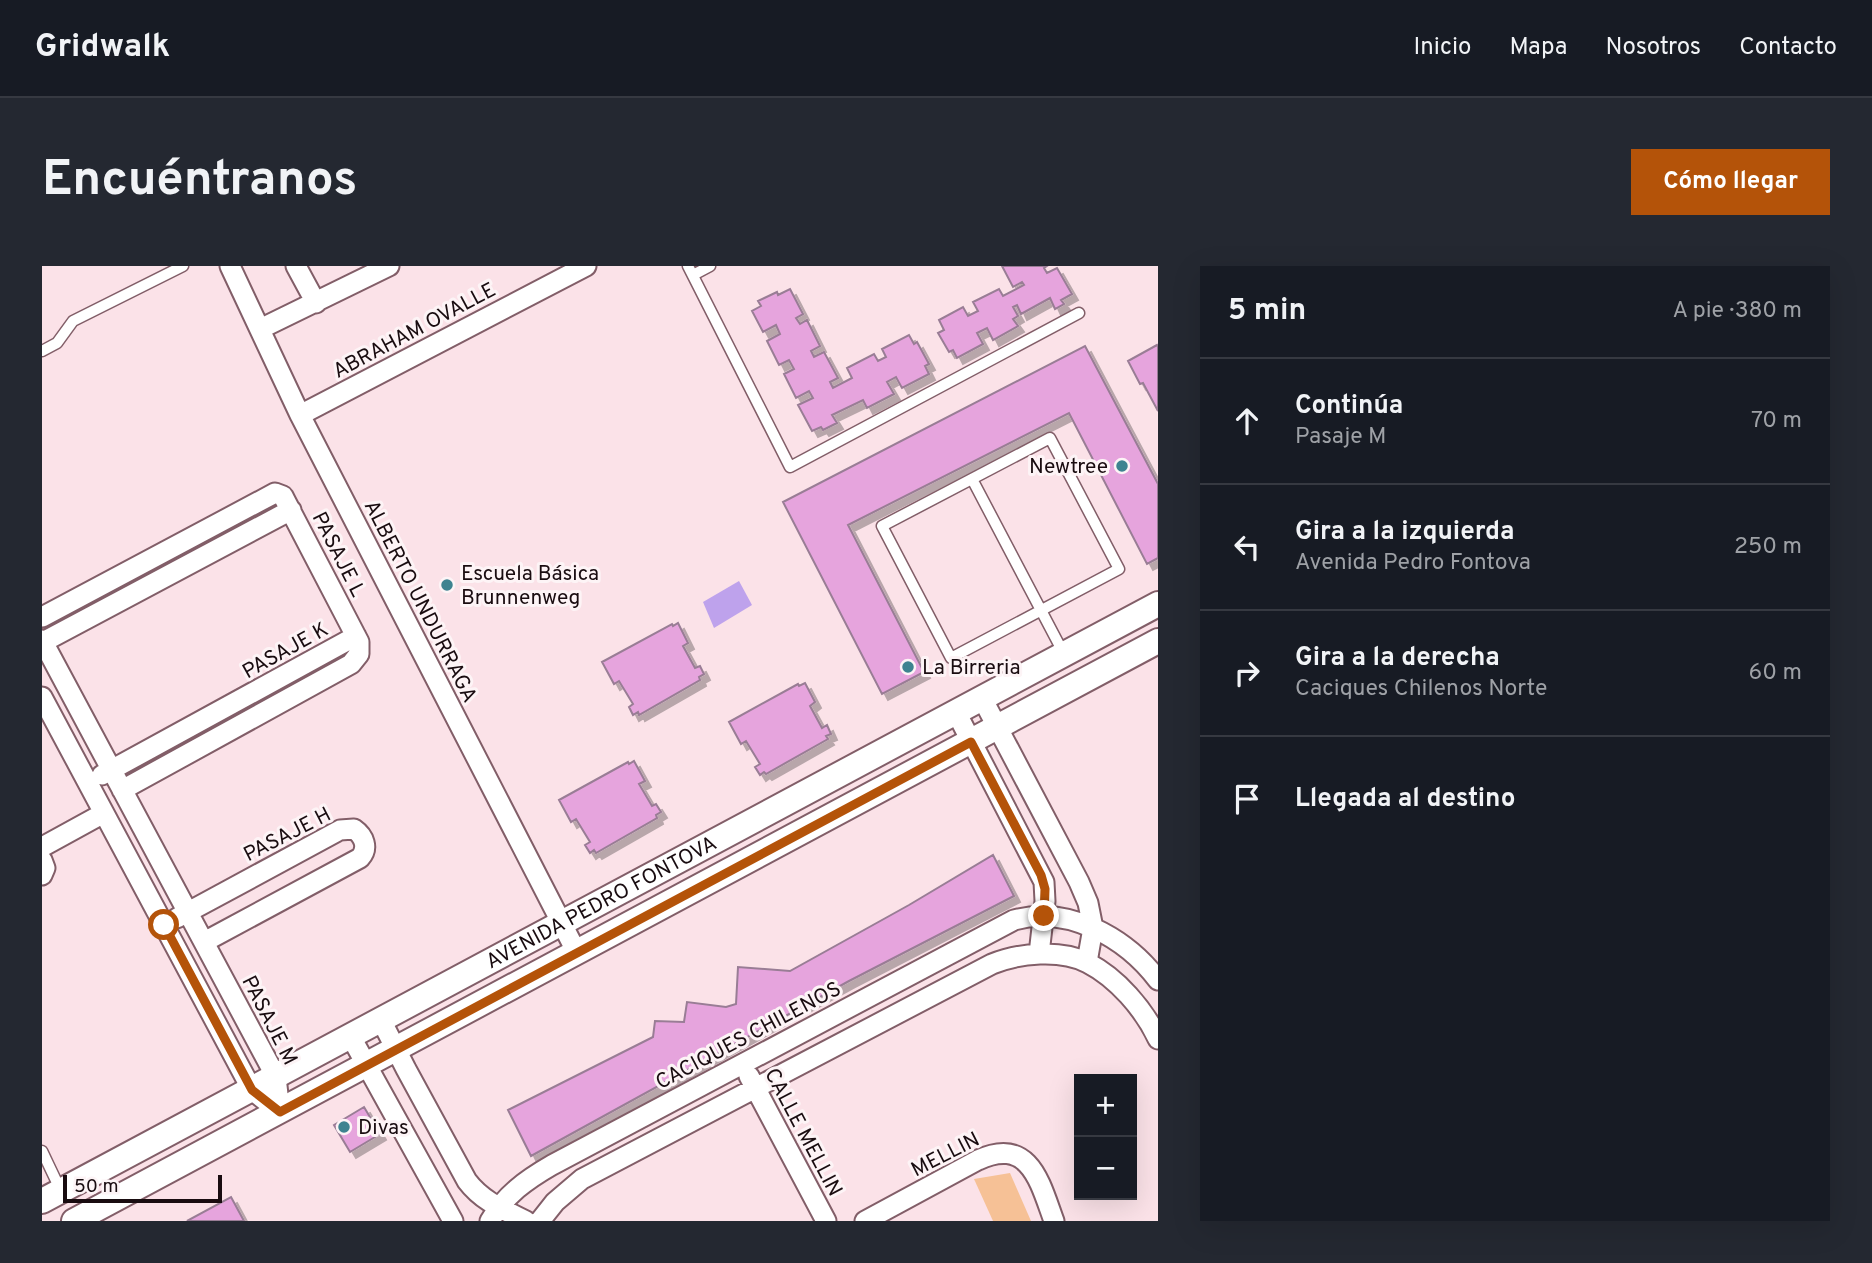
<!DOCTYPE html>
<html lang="es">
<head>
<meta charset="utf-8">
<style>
	:root { --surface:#171b24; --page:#242831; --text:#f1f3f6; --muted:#9ea1a6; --line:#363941; --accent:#b45309 }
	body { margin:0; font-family:Overpass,sans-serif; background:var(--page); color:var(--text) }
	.controls { position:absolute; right:21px; bottom:21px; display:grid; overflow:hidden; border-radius:0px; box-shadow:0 7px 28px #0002 }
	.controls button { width:63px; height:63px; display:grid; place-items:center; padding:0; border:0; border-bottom:2px solid var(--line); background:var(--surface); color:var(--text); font:35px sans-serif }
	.scale { position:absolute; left:21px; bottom:18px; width:159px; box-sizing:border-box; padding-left:7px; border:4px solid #190c10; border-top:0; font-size:19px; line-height:24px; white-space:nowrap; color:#190c10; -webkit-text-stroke:5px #fdf4f6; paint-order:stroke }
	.stop { position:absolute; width:21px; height:21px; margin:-16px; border:5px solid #b45309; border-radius:50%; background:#fff }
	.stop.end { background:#b45309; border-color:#fff; box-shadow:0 2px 7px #0008 }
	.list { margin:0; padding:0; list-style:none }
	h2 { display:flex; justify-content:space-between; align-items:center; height:91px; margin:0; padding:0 28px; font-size:30px }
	h2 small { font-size:23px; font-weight:400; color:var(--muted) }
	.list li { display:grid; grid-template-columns:46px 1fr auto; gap:21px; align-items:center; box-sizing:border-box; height:126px; padding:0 28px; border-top:2px solid var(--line) }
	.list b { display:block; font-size:26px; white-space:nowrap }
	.list p { margin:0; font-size:23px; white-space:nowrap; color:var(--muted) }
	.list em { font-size:23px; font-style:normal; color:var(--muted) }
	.icon { flex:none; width:38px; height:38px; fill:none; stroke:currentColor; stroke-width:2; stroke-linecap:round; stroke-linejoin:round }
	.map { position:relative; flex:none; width:1116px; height:955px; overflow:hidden; border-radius:0px }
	header { display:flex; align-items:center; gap:42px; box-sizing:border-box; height:98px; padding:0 35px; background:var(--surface); border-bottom:2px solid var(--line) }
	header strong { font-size:33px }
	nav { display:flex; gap:38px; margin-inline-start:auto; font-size:24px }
	.intro { display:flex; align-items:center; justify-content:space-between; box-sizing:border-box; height:168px; padding:0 42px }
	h1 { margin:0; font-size:49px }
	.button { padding:18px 32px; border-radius:0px; background:var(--accent); color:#fff; font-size:24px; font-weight:700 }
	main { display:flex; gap:42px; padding:0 42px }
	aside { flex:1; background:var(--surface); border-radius:0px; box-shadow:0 7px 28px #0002 }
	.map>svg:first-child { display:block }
	.green { fill:#f6c196 }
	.water { fill:#bea2ec }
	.building { fill:#e6a4dd; stroke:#997d95; stroke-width:2; filter:url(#shadow) }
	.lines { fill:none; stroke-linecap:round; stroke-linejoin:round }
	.service-casing { stroke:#825e68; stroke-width:13 }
	.minor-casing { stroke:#825e68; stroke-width:23 }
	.tertiary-casing { stroke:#825e68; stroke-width:28 }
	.service { stroke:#fff; stroke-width:10 }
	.minor { stroke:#fff; stroke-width:19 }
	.tertiary { stroke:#fff; stroke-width:24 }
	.route { stroke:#b45309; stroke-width:9 }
	.poi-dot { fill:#3e8390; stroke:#fdf4f6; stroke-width:2.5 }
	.labels { text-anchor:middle; stroke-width:6; stroke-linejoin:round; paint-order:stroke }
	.street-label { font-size:21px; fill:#190c10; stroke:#fdf4f6 }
	.poi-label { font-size:21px; fill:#190c10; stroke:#fdf4f6; text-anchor:start }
</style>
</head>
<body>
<header>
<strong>Gridwalk</strong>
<nav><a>Inicio</a><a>Mapa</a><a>Nosotros</a><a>Contacto</a></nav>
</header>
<div class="intro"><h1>Encuéntranos</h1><a class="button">Cómo llegar</a></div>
<main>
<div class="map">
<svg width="1116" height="955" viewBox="0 0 1116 955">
	<defs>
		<filter id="shadow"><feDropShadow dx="6" dy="6" stdDeviation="0" flood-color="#0004"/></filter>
	</defs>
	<rect width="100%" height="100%" fill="#fbe2e8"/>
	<path class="green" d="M968,907L989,955H951L932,913Z"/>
	<path class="water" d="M697,315L710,339L672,362L661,336Z"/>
	<path class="building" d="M960,0H1005L1002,2L1005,7L1015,2L1030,28L1019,34L1022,38L1013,43L1008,32L979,48L975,39L971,41L976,50L971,53L976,60L951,74L945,62L935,67L941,78L915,92L911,84L907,86L896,67L902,64L897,54L921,41L926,50L936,45L931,36L957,23L961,30L982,19L980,16L971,21Z
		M748,23L761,48L754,52L758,58L765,54L778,80L769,85L772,91L782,86L796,112L788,116L791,122L810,112L805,102L832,88L836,95L844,91L840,83L867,69L872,78L875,76L887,98L883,100L887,108L860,122L854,111L845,116L852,128L825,142L821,134L790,149L795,157L781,164L779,161L770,165L756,139L771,132L767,125L754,132L742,108L752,103L747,94L737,99L725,75L738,68L734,59L721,66L710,45L719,40L716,35L735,26L736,29Z
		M1115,79L1116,81V145L1101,117L1098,118L1086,95Z
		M1043,80L1116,218V292L1105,298L1027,147L806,259L882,406L840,428L741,236Z
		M636,357L646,377L641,380L653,402L658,400L662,408L657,411L658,414L597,449L596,446L591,449L587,441L591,438L577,415L572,418L560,396L630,358L631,360Z
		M763,417L773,436L768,440L780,462L785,459L789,468L784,470L786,473L724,508L722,506L718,509L713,501L718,498L704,475L699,478L687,456L756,418L757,420Z
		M592,495L603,515L597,518L610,540L614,538L619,546L614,549L615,552L554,587L552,584L548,587L543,579L548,576L534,553L529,556L517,534L586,496L587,498Z
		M951,589L972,630L807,715L489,890L466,844L611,771L613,755L642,756L645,736L684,741L694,738L696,701L748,705L867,639Z
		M322,841L338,868L308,886L292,859Z
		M189,931L202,955H145Z"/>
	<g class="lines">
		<defs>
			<path id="service" d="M646,0L748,201L1037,47
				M651,9L668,0
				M0,85L15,77L31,55L141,0
				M1008,172L1077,303L909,392L840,260Z
				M930,213L1022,388
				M0,885L19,925"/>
			<path id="minor" d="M188,0L258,149L535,687
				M254,0L274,37
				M218,63L347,0
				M258,149L544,0
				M0,351L233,227L241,230L243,234L317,376V388L309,398L80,524
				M0,374L234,811L238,846
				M1,376L249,244
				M0,431L210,824L238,846
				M940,432L1037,616L1046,637L1051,662L1045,696
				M914,446L1002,616L1003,635L997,688
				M60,509L314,370
				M0,581L62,547
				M0,594L3,602L0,609
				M135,652L298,564L312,563C322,570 327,582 318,592L162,676
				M339,754L364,803L425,915C440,935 462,944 484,955
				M309,771L411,955
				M707,810L784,955
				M448,955C463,929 484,914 510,899L972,654C1027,639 1084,672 1116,714
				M498,955L513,936L540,913L950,698C977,687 1019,683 1046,697C1075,712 1102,743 1116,773
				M823,955L936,894C988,870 998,917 1012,955"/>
			<g id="tertiary">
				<path id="s1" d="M0,935L1116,338"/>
				<path d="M32,955L1116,375"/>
			</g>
		</defs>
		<use href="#service" class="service-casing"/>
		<use href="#minor" class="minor-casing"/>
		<use href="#tertiary" class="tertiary-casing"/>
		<use href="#service" class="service"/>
		<use href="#minor" class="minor"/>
		<use href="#tertiary" class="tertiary"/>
	</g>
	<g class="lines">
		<path class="route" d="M122,659L210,824L238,846L929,476L999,609L1003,623L1002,650"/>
	</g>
	<g class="poi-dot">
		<circle cx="1080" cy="200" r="7"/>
		<circle cx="405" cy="319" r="7"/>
		<circle cx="866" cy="401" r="7"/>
		<circle cx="302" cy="861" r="7"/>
	</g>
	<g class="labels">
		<g class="street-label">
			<text transform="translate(372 64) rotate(-28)" y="7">ABRAHAM OVALLE</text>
			<text transform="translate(297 288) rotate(63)" y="7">PASAJE L</text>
			<text transform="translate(379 335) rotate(63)" y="7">ALBERTO UNDURRAGA</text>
			<text transform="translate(243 384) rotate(-29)" y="7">PASAJE K</text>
			<text transform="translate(245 568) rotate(-27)" y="7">PASAJE H</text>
			<text dy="7" stroke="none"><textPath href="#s1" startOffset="634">AVENIDA PEDRO FONTOVA</textPath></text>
			<text transform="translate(228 754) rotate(63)" y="7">PASAJE M</text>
			<text transform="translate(706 769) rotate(-28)" y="7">CACIQUES CHILENOS</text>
			<text transform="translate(762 866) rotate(62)" y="7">CALLE MELLIN</text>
			<text transform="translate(903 888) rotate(-27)" y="7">MELLIN</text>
		</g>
		<g class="poi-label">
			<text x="1066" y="207" text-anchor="end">Newtree</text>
			<text x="419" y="314">Escuela Básica<tspan x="419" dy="24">Brunnenweg</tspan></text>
			<text x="880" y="408">La Birreria</text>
			<text x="316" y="868">Divas</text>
		</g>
	</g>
</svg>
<div class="controls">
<button>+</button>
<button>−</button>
</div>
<div class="scale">50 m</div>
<div class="stop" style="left:122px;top:659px"></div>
<div class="stop end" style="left:1002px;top:650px"></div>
</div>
<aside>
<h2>5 min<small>A pie · 380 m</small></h2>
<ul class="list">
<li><svg class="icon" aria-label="ahead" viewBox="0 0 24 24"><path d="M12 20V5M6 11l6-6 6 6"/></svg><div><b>Continúa</b><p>Pasaje M</p></div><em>70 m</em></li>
<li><svg class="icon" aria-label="left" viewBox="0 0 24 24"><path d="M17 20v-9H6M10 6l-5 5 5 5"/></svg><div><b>Gira a la izquierda</b><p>Avenida Pedro Fontova</p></div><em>250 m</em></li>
<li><svg class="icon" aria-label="right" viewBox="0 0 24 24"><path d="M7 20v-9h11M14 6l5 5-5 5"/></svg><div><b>Gira a la derecha</b><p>Caciques Chilenos Norte</p></div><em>60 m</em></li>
<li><svg class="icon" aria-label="arrive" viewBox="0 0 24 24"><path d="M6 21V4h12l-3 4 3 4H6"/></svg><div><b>Llegada al destino</b></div></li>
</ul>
</aside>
</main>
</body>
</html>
